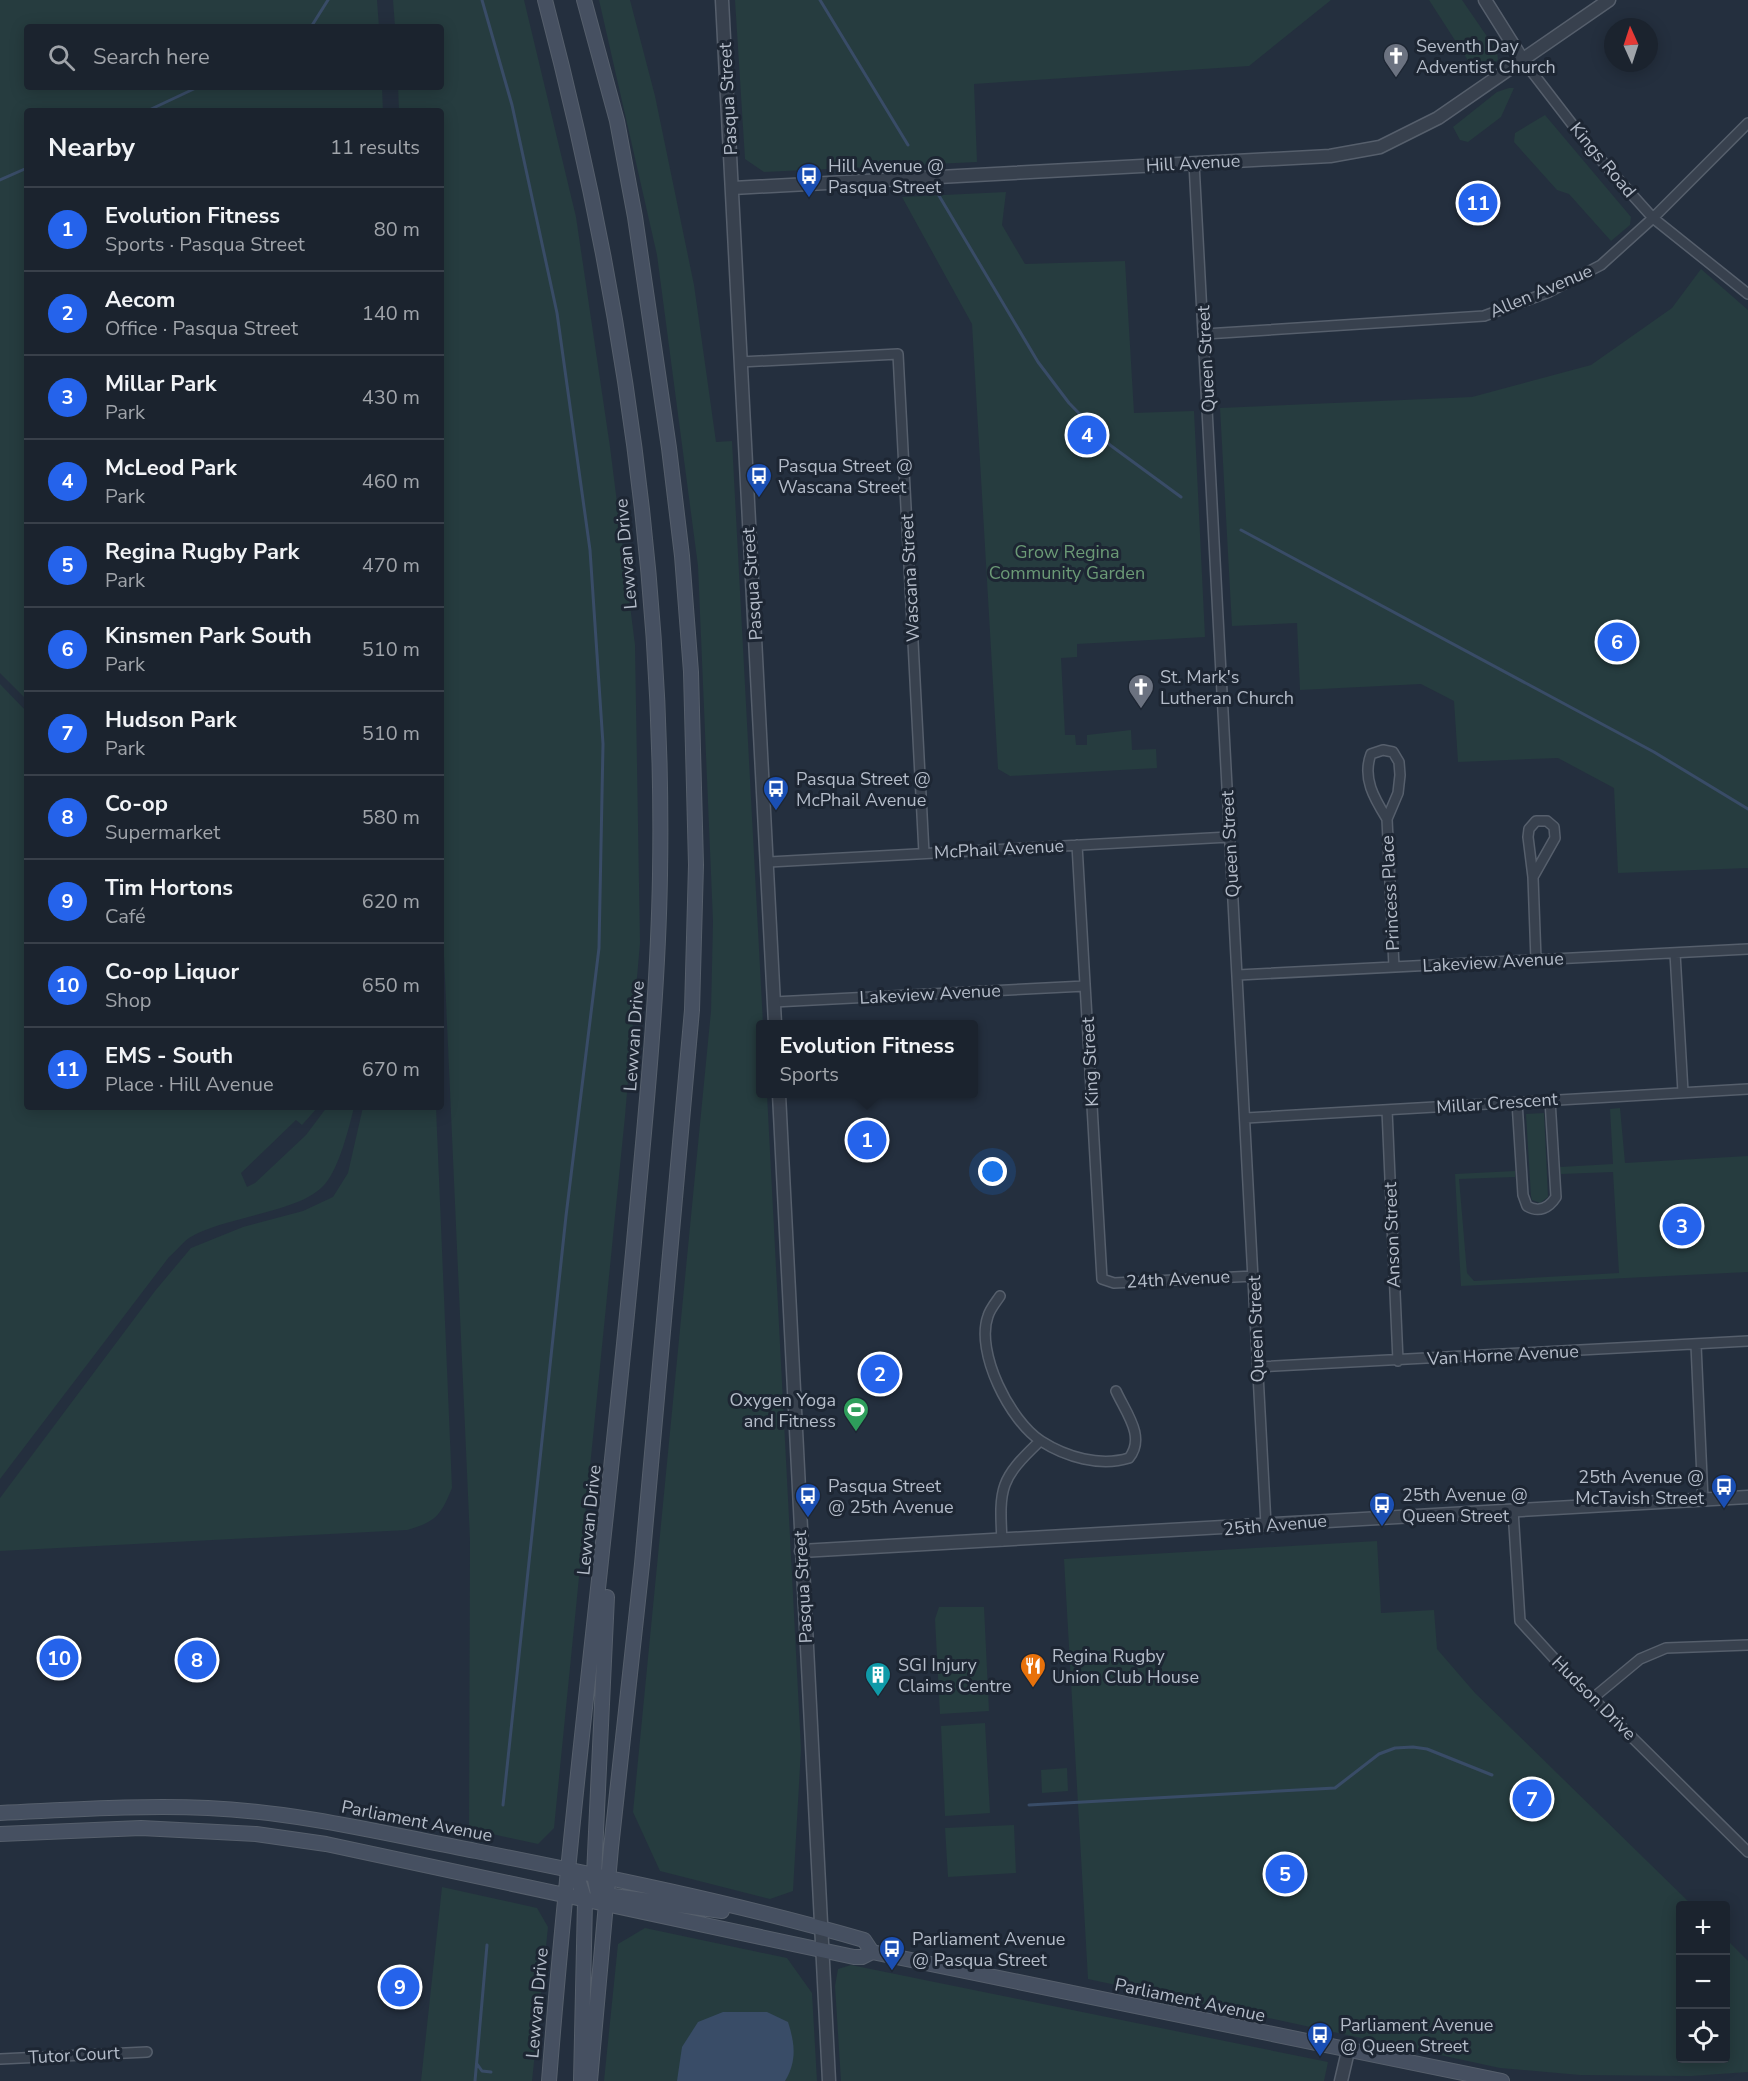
<!DOCTYPE html>
<html lang="en">
<head>
<meta charset="utf-8">
<style>
	:root { --surface:#1b232e; --page:#242b36; --text:#f1f3f6; --muted:#a0a4aa; --line:#39404a; --accent:#2563eb }
	body { margin:0; font-family:"Nunito Sans",sans-serif; background:var(--page); color:var(--text) }
	.controls { position:absolute; right:18px; bottom:18px; display:grid; overflow:hidden; border-radius:6px; box-shadow:0 3px 15px #0003 }
	.controls button { width:54px; height:54px; display:grid; place-items:center; padding:0; border:0; border-bottom:2px solid var(--line); background:var(--surface); color:var(--text); font:30px sans-serif }
	.compass { position:absolute; left:1604px; top:18px; width:54px; height:54px; border-radius:50%; background:var(--surface); box-shadow:0 3px 15px #0003; rotate:357deg }
	.you { position:absolute; left:993px; top:1172px; width:21px; height:21px; margin:-15px; border:4px solid #fff; border-radius:50%; background:#1a73e8; box-shadow:0 0 0 9px #1a73e833 }
	.badge { display:grid; place-items:center; width:39px; height:39px; border-radius:50%; background:var(--accent); color:#fff; font-size:20px; font-weight:700 }
	.pin { position:absolute; translate:-50% -50%; border:3px solid #fff; box-shadow:0 2px 6px #0006 }
	.popup { position:absolute; left:756px; top:1020px; width:222px; height:78px; box-sizing:border-box; display:grid; place-content:center; border-radius:6px; background:var(--surface); filter:drop-shadow(0 2px 4px #0005); font-size:20px; white-space:nowrap; color:var(--muted) }
	.popup b { font-size:22px; color:var(--text) }
	.popup::after { content:''; position:absolute; left:50%; top:100%; margin-left:-12px; border:12px solid transparent; border-top-color:var(--surface) }
	.list { margin:0; padding:0; list-style:none }
	h2 { display:flex; justify-content:space-between; align-items:center; height:78px; margin:0; padding:0 24px; font-size:26px }
	h2 small { font-size:20px; font-weight:400; color:var(--muted) }
	.list li { display:grid; grid-template-columns:39px 1fr auto; gap:18px; align-items:center; box-sizing:border-box; height:84px; padding:0 24px; border-top:2px solid var(--line) }
	.list b { display:block; font-size:22px; white-space:nowrap }
	.list p { margin:0; font-size:20px; white-space:nowrap; color:var(--muted) }
	.list em { font-size:20px; font-style:normal; color:var(--muted) }
	.icon { flex:none; width:33px; height:33px; fill:none; stroke:currentColor; stroke-width:2; stroke-linecap:round; stroke-linejoin:round }
	.map { position:relative; flex:none; width:1748px; height:2081px; overflow:hidden }
	.search { position:absolute; background:var(--surface); box-shadow:0 3px 15px #0003; left:24px; top:24px; width:420px; height:66px; display:flex; align-items:center; gap:15px; box-sizing:border-box; padding:0 21px; border-radius:6px; color:var(--muted); font-size:22px }
	.panel { position:absolute; background:var(--surface); box-shadow:0 3px 15px #0003; left:24px; top:108px; width:420px; height:1002px; border-radius:6px }
	.map>svg:first-child { display:block }
	.green { fill:#263c3f }
	.water { fill:#394c67 }
	.lines { fill:none; stroke-linecap:round; stroke-linejoin:round }
	.stream { stroke:#394c67; stroke-width:3 }
	.minor-casing { stroke:#565f6c; stroke-width:12 }
	.tertiary-casing { stroke:#565f6c; stroke-width:15 }
	.secondary-casing { stroke:#565f6c; stroke-width:16 }
	.minor { stroke:#38414e; stroke-width:9 }
	.tertiary { stroke:#38414e; stroke-width:12 }
	.secondary { stroke:#465061; stroke-width:14 }
	.labels { text-anchor:middle; stroke-width:6; stroke-linejoin:round; paint-order:stroke }
	.poi-label { font-size:18px; fill:#b4bcc9; stroke:#1d2633; text-anchor:start }
	.street-label { font-size:18px; fill:#b4bcc9; stroke:#1d2633 }
	.park-label { font-size:18px; fill:#6b9a76; stroke:#1d2633 }
</style>
</head>
<body>
<div class="map">
<svg width="1748" height="2081" viewBox="0 0 1748 2081">
	<rect width="100%" height="100%" fill="#242f3e"/>
	<path class="green" d="M0,0H377L379,27H27V87H382L383,111H27V700L0,673Z
		M393,0H524L576,217L610,447L635,645L640,943L625,1116L554,1828L538,1844L469,1829L470,1540L441,889V111H399L398,87H441V27H395Z
		M599,0H630L655,96L694,285L716,442L732,441L763,1024H760V1094H767L801,1749L793,1891L770,1899L660,1871L633,1812L711,1011L713,921L698,566L657,255Z
		M735,0H1331L1249,66L974,84L977,162L764,172L745,159Z
		M1429,0H1462L1497,51L1498,60L1478,76Z
		M1509,88H1514L1501,117L1468,142L1460,140L1453,127L1497,92Z
		M1545,115L1631,217L1630,225L1611,241L1569,194L1557,190L1514,142L1515,133Z
		M1006,192L1002,225L1025,264L1125,261L1134,413L1194,411L1205,637L1077,644V657L1061,658L1065,735H1075L1076,745H1087V735L1131,730L1132,750L1156,749L1157,768L1010,776L998,769L972,324L902,197Z
		M1701,269L1748,310V868L1618,873L1614,788L1558,758L1458,762L1454,701L1421,684L1300,690L1297,623L1232,626L1220,408L1472,397L1591,365L1672,308Z
		M0,684L27,712V1107H318L302,1125L296,1120L241,1173L247,1187L255,1183L306,1135L327,1107H354C349,1128 339,1168 325,1184C301,1213 224,1216 189,1238C182,1243 176,1251 169,1257L0,1479Z
		M363,1107H436L452,1488C441,1515 436,1522 407,1530L0,1551V1498L155,1291L191,1248L243,1227L303,1211L333,1197L348,1173Z
		M1620,1108L1625,1163L1748,1156V1272L1461,1286L1455,1174L1515,1171V1177L1459,1179L1467,1273L1474,1281L1619,1273L1613,1172L1561,1174L1560,1167L1613,1164L1610,1109Z
		M1544,1113L1548,1197L1540,1203L1532,1200L1531,1196L1526,1114Z
		M1377,1541L1381,1613L1434,1610L1437,1649L1475,1693L1692,1905L1680,1906V2058H1726V1939L1748,1961V2072L1691,2076L1580,2075L1500,2068L1088,1979L1064,1559Z
		M939,1607H984L989,1711L940,1714L935,1619Z
		M985,1723L990,1813L945,1816L941,1726Z
		M1067,1768L1068,1791L1042,1793L1041,1770Z
		M1014,1825L1016,1873L948,1877L945,1828Z
		M442,1887L537,1908L548,1927L532,2081H421Z
		M645,1928L787,1958L812,1993L817,2081H604L618,1944Z
		M851,1965L1328,2062L1324,2081H841L835,1986L838,1969Z"/>
	<path class="water" d="M723,2012H767L788,2022C795,2044 797,2061 785,2081H677L682,2047L698,2022Z"/>
	<g class="lines">
		<path class="stream" d="M482,0L512,105L557,313L590,550L603,744L599,948L566,1216L503,1805
			M820,0L908,145
			M311,27L328,0
			M147,111L198,87
			M0,180L27,168
			M938,194L1038,362L1069,403L1110,445L1181,497
			M1241,530L1654,752L1748,809
			M1029,1805L1335,1788L1379,1754L1395,1748L1413,1747L1427,1749L1492,1775
			M477,2064L482,2071L491,2072
			M475,2081L487,1945"/>
		<defs>
			<path id="minor" d="M1522,59L1592,150L1653,218L1748,294
				M1194,163L1266,1525
				M1205,334L1484,316L1549,292L1601,265L1653,218L1748,123
				M740,362L898,354L924,853
				M1387,819C1374,798 1362,778 1371,754L1383,750L1393,752L1399,762L1400,775L1398,793L1387,819L1394,967
				M1077,845L1102,1279L1114,1283L1254,1276
				M769,862L1229,837
				M1533,877L1555,838L1554,827L1547,821H1536L1529,829L1528,837L1533,877L1536,960
				M1675,953L1683,1092
				M1238,975L1748,949
				M774,1002L1085,986
				M1517,1102L1523,1195L1527,1206C1539,1213 1549,1208 1556,1197L1550,1100
				M1387,1110L1398,1361
				M1246,1118L1748,1089
				M1000,1296C996,1302 990,1309 988,1316C975,1352 1010,1421 1041,1441C1066,1457 1100,1467 1129,1458C1146,1437 1126,1413 1116,1391
				M1696,1345L1703,1500
				M1258,1367L1748,1341
				M1513,1510L1520,1621L1572,1678L1748,1852
				M1002,1541C999,1487 1000,1479 1040,1441
				M1593,1698L1640,1659L1666,1648L1748,1645
				M0,2059L147,2052"/>
			<path id="tertiary" d="M722,0L775,1024
				M1485,0L1522,59
				M733,188L1330,156L1380,147L1438,118L1609,0
				M779,1094L829,2081
				M801,1551L1748,1497
				M1341,2081L1348,2051"/>
			<path id="secondary" d="M545,0C620,284 665,580 660,875C658,998 645,1120 634,1242C608,1522 571,1801 549,2081
				M584,0L617,121L635,217L669,448L682,556L691,672L696,865L692,1010L642,1564L611,1848L590,2081
				M0,1813C69,1810 139,1805 208,1808C299,1812 387,1834 476,1851C606,1877 736,1903 864,1940L872,1952
				M0,1834L141,1828L256,1834L326,1844L854,1957H862L872,1952L1502,2081
				M567,1869L578,1879L585,1901L581,2081
				M599,1894L722,1911
				M605,1904L598,1894L594,1875L607,1597"/>
		</defs>
		<use href="#minor" class="minor-casing"/>
		<use href="#tertiary" class="tertiary-casing"/>
		<use href="#secondary" class="secondary-casing"/>
		<use href="#minor" class="minor"/>
		<use href="#tertiary" class="tertiary"/>
		<use href="#secondary" class="secondary"/>
	</g>
	<defs>
		<symbol id="church-pin" viewBox="-11 -11 22 30"><path d="M0 17L-7.5 6A9.5 9.5 0 1 1 7.5 6Z" fill="#6b7280" stroke="#1d2633"/><path d="M-1.2-6h2.4v3.5h3.3v2.4h-3.3V6h-2.4V-.1h-3.3v-2.4h3.3Z" fill="#fff"/></symbol>
		<symbol id="bus-pin" viewBox="-11 -11 22 30"><path d="M0 17L-7.5 6A9.5 9.5 0 1 1 7.5 6Z" fill="#1a4fb4" stroke="#1d2633"/><path d="M-5-6H5V4H4V6H2V4H-2V6H-4V4H-5ZM-3.5-4V0h7V-4ZM-3.5 1.2v1.5H-2V1.2ZM2 1.2v1.5H3.5V1.2Z" fill="#fff"/></symbol>
		<symbol id="stadium-pin" viewBox="-11 -11 22 30"><path d="M0 17L-7.5 6A9.5 9.5 0 1 1 7.5 6Z" fill="#2e9e5b" stroke="#1d2633"/><path d="M0-5a6.5 5 0 1 0 0 10a6.5 5 0 1 0 0-10ZM-3.5-1.8h7v3.6h-7Z" fill="#fff"/></symbol>
		<symbol id="restaurant-pin" viewBox="-11 -11 22 30"><path d="M0 17L-7.5 6A9.5 9.5 0 1 1 7.5 6Z" fill="#e8710a" stroke="#1d2633"/><path d="M-5-6h1v4h1v-4h1v4h1v-4h1v5L-1.5 .5V6h-2V.5L-5-1ZM5-6V6H3V1.5H1.5Q1.5-4 5-6Z" fill="#fff"/></symbol>
		<symbol id="building-pin" viewBox="-11 -11 22 30"><path d="M0 17L-7.5 6A9.5 9.5 0 1 1 7.5 6Z" fill="#0f9aa8" stroke="#1d2633"/><path d="M-4-6H4V6H1V3H-1V6H-4ZM-2.5-4.3h1.7v1.8h-1.7ZM.8-4.3h1.7v1.8H.8ZM-2.5-1h1.7V.8h-1.7ZM.8-1h1.7V.8H.8Z" fill="#fff"/></symbol>
	</defs>
	<g fill-rule="evenodd">
		<use href="#church-pin" x="1381" y="41" width="30" height="40"/>
		<use href="#bus-pin" x="794" y="161" width="30" height="40"/>
		<use href="#bus-pin" x="744" y="461" width="30" height="40"/>
		<use href="#church-pin" x="1126" y="672" width="30" height="40"/>
		<use href="#bus-pin" x="761" y="774" width="30" height="40"/>
		<use href="#stadium-pin" x="841" y="1395" width="30" height="40"/>
		<use href="#bus-pin" x="1709" y="1472" width="30" height="40"/>
		<use href="#bus-pin" x="793" y="1481" width="30" height="40"/>
		<use href="#bus-pin" x="1367" y="1490" width="30" height="40"/>
		<use href="#restaurant-pin" x="1018" y="1651" width="30" height="40"/>
		<use href="#building-pin" x="863" y="1660" width="30" height="40"/>
		<use href="#bus-pin" x="877" y="1934" width="30" height="40"/>
		<use href="#bus-pin" x="1305" y="2020" width="30" height="40"/>
	</g>
	<g class="labels">
		<g class="poi-label">
			<text x="1416" y="52">Seventh Day<tspan x="1416" dy="21">Adventist Church</tspan></text>
			<text x="828" y="172">Hill Avenue @<tspan x="828" dy="21">Pasqua Street</tspan></text>
			<text x="778" y="472">Pasqua Street @<tspan x="778" dy="21">Wascana Street</tspan></text>
			<text x="1160" y="683">St. Mark's<tspan x="1160" dy="21">Lutheran Church</tspan></text>
			<text x="796" y="785">Pasqua Street @<tspan x="796" dy="21">McPhail Avenue</tspan></text>
			<text x="836" y="1406" text-anchor="end">Oxygen Yoga<tspan x="836" dy="21">and Fitness</tspan></text>
			<text x="1704" y="1483" text-anchor="end">25th Avenue @<tspan x="1704" dy="21">McTavish Street</tspan></text>
			<text x="828" y="1492">Pasqua Street<tspan x="828" dy="21">@ 25th Avenue</tspan></text>
			<text x="1402" y="1501">25th Avenue @<tspan x="1402" dy="21">Queen Street</tspan></text>
			<text x="1052" y="1662">Regina Rugby<tspan x="1052" dy="21">Union Club House</tspan></text>
			<text x="898" y="1671">SGI Injury<tspan x="898" dy="21">Claims Centre</tspan></text>
			<text x="912" y="1945">Parliament Avenue<tspan x="912" dy="21">@ Pasqua Street</tspan></text>
			<text x="1340" y="2031">Parliament Avenue<tspan x="1340" dy="21">@ Queen Street</tspan></text>
		</g>
		<g class="street-label">
			<text transform="translate(728 99) rotate(-93)" y="6">Pasqua Street</text>
			<text transform="translate(1603 160) rotate(50)" y="6">Kings Road</text>
			<text transform="translate(1193 163) rotate(-3)" y="6">Hill Avenue</text>
			<text transform="translate(1541 291) rotate(-23)" y="6">Allen Avenue</text>
			<text transform="translate(1206 359) rotate(-93)" y="6">Queen Street</text>
			<text transform="translate(626 554) rotate(-95)" y="6">Lewvan Drive</text>
			<text transform="translate(910 578) rotate(-93)" y="6">Wascana Street</text>
			<text transform="translate(752 584) rotate(-94)" y="6">Pasqua Street</text>
			<text transform="translate(1230 844) rotate(-93)" y="6">Queen Street</text>
			<text transform="translate(999 849) rotate(-3)" y="6">McPhail Avenue</text>
			<text transform="translate(1390 893) rotate(-93)" y="6">Princess Place</text>
			<text transform="translate(1493 962) rotate(-3)" y="6">Lakeview Avenue</text>
			<text transform="translate(930 994) rotate(-3)" y="6">Lakeview Avenue</text>
			<text transform="translate(634 1036) rotate(-86)" y="6">Lewvan Drive</text>
			<text transform="translate(1090 1062) rotate(-93)" y="6">King Street</text>
			<text transform="translate(1497 1103) rotate(-4)" y="6">Millar Crescent</text>
			<text transform="translate(1392 1235) rotate(-92)" y="6">Anson Street</text>
			<text transform="translate(1178 1279) rotate(-3)" y="6">24th Avenue</text>
			<text transform="translate(1256 1329) rotate(-92)" y="6">Queen Street</text>
			<text transform="translate(1503 1355) rotate(-3)" y="6">Van Horne Avenue</text>
			<text transform="translate(589 1520) rotate(-84)" y="6">Lewvan Drive</text>
			<text transform="translate(1275 1525) rotate(-5)" y="6">25th Avenue</text>
			<text transform="translate(803 1587) rotate(-93)" y="6">Pasqua Street</text>
			<text transform="translate(1594 1698) rotate(45)" y="6">Hudson Drive</text>
			<text transform="translate(417 1821) rotate(11)" y="6">Parliament Avenue</text>
			<text transform="translate(1190 2000) rotate(12)" y="6">Parliament Avenue</text>
			<text transform="translate(537 2003) rotate(-85)" y="6">Lewvan Drive</text>
			<text transform="translate(74 2055) rotate(-3)" y="6">Tutor Court</text>
		</g>
		<g class="park-label">
			<text x="1067" y="558">Grow Regina<tspan x="1067" dy="21">Community Garden</tspan></text>
		</g>
	</g>
</svg>
<div class="controls">
<button>+</button>
<button>−</button>
<button><svg class="icon" aria-label="locate" viewBox="0 0 24 24"><circle cx="12" cy="12" r="6"/><path d="M12 2v4M12 18v4M2 12h4M18 12h4"/></svg></button>
</div>
<svg class="compass" viewBox="-18 -18 36 36"><path d="M0-13l5 13h-10z" fill="#e53935"/><path d="M0 13l5-13h-10z" fill="#a0a4aa"/></svg>
<div class="you"></div>
<div class="pin badge" style="left:867px;top:1140px">1</div>
<div class="popup"><b>Evolution Fitness</b>Sports</div>
<div class="pin badge" style="left:880px;top:1374px">2</div>
<div class="pin badge" style="left:1682px;top:1226px">3</div>
<div class="pin badge" style="left:1087px;top:435px">4</div>
<div class="pin badge" style="left:1285px;top:1874px">5</div>
<div class="pin badge" style="left:1617px;top:642px">6</div>
<div class="pin badge" style="left:1532px;top:1799px">7</div>
<div class="pin badge" style="left:197px;top:1660px">8</div>
<div class="pin badge" style="left:400px;top:1987px">9</div>
<div class="pin badge" style="left:59px;top:1658px">10</div>
<div class="pin badge" style="left:1478px;top:203px">11</div>
<div class="search"><svg class="icon" aria-label="search" viewBox="0 0 24 24"><circle cx="10" cy="10" r="6"/><path d="M15 15l6 6"/></svg>Search here</div>
<section class="panel">
<h2>Nearby<small>11 results</small></h2>
<ul class="list">
<li><span class="badge">1</span><div><b>Evolution Fitness</b><p>Sports · Pasqua Street</p></div><em>80 m</em></li>
<li><span class="badge">2</span><div><b>Aecom</b><p>Office · Pasqua Street</p></div><em>140 m</em></li>
<li><span class="badge">3</span><div><b>Millar Park</b><p>Park</p></div><em>430 m</em></li>
<li><span class="badge">4</span><div><b>McLeod Park</b><p>Park</p></div><em>460 m</em></li>
<li><span class="badge">5</span><div><b>Regina Rugby Park</b><p>Park</p></div><em>470 m</em></li>
<li><span class="badge">6</span><div><b>Kinsmen Park South</b><p>Park</p></div><em>510 m</em></li>
<li><span class="badge">7</span><div><b>Hudson Park</b><p>Park</p></div><em>510 m</em></li>
<li><span class="badge">8</span><div><b>Co-op</b><p>Supermarket</p></div><em>580 m</em></li>
<li><span class="badge">9</span><div><b>Tim Hortons</b><p>Café</p></div><em>620 m</em></li>
<li><span class="badge">10</span><div><b>Co-op Liquor</b><p>Shop</p></div><em>650 m</em></li>
<li><span class="badge">11</span><div><b>EMS - South</b><p>Place · Hill Avenue</p></div><em>670 m</em></li>
</ul>
</section>
</div>
</body>
</html>
